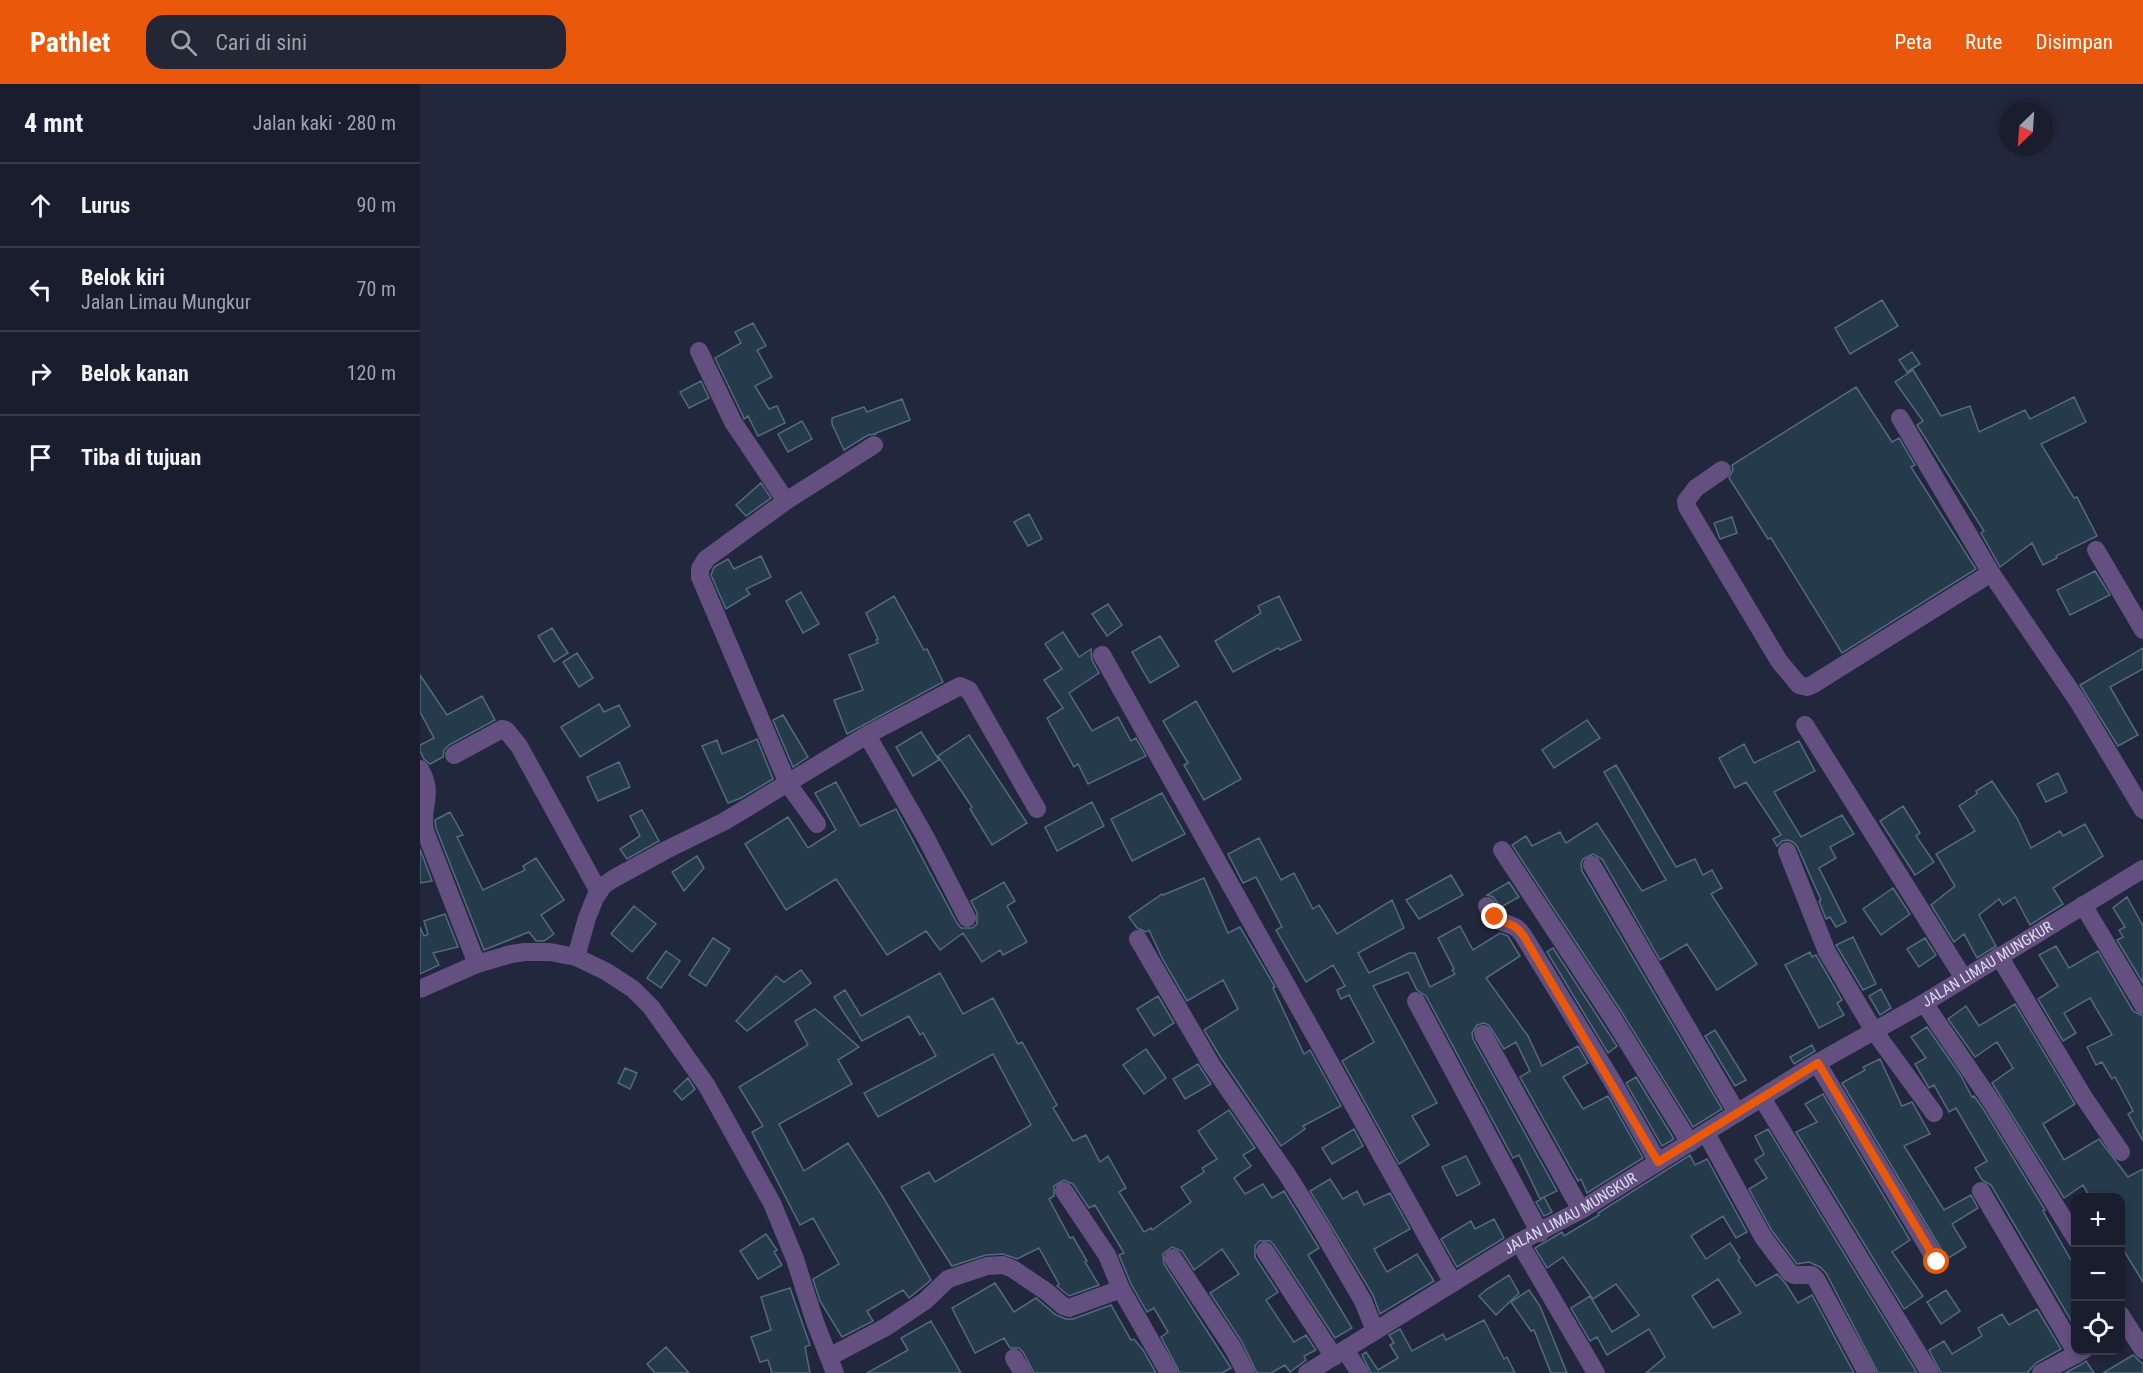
<!DOCTYPE html>
<html lang="id">
<head>
<meta charset="utf-8">
<style>
	:root { --surface:#191d2d; --page:#222635; --text:#f1f3f6; --muted:#9fa2aa; --line:#373b49; --accent:#ea580c }
	body { margin:0; font-family:"Roboto Condensed",sans-serif; background:var(--page); color:var(--text) }
	.controls { position:absolute; right:18px; bottom:18px; display:grid; overflow:hidden; border-radius:12px; box-shadow:0 3px 9px #0003 }
	.controls button { width:54px; height:54px; display:grid; place-items:center; padding:0; border:0; border-bottom:2px solid var(--line); background:var(--surface); color:var(--text); font:30px sans-serif }
	.compass { position:absolute; left:1579px; top:18px; width:54px; height:54px; border-radius:50%; background:var(--surface); box-shadow:0 3px 9px #0003; rotate:205deg }
	.stop { position:absolute; width:18px; height:18px; margin:-14px; border:4px solid #ea580c; border-radius:50%; background:#fff }
	.stop.end { background:#ea580c; border-color:#fff; box-shadow:0 2px 6px #0008 }
	.list { margin:0; padding:0; list-style:none }
	h2 { display:flex; justify-content:space-between; align-items:center; height:78px; margin:0; padding:0 24px; font-size:26px }
	h2 small { font-size:20px; font-weight:400; color:var(--muted) }
	.list li { display:grid; grid-template-columns:39px 1fr auto; gap:18px; align-items:center; box-sizing:border-box; height:84px; padding:0 24px; border-top:2px solid var(--line) }
	.list b { display:block; font-size:22px; white-space:nowrap }
	.list p { margin:0; font-size:20px; white-space:nowrap; color:var(--muted) }
	.list em { font-size:20px; font-style:normal; color:var(--muted) }
	.icon { flex:none; width:33px; height:33px; fill:none; stroke:currentColor; stroke-width:2; stroke-linecap:round; stroke-linejoin:round }
	.map { position:relative; flex:none; width:1723px; height:1289px; overflow:hidden }
	header { display:flex; align-items:center; gap:36px; box-sizing:border-box; height:84px; padding:0 30px; background:var(--accent); color:#fff }
	header strong { font-size:28px }
	nav { display:flex; gap:33px; margin-inline-start:auto; font-size:21px }
	.search { width:420px; height:54px; background:var(--page); display:flex; align-items:center; gap:15px; box-sizing:border-box; padding:0 21px; border-radius:18px; color:var(--muted); font-size:22px }
	main { display:flex }
	aside { flex:1; background:var(--surface) }
	.map>svg:first-child { display:block }
	.building { fill:#253b4c; stroke:#536b7e; stroke-width:1.5; fill-rule:evenodd }
	.lines { fill:none; stroke-linecap:round; stroke-linejoin:round }
	.minor { stroke:#635080; stroke-width:18 }
	.route { stroke:#ea580c; stroke-width:8 }
	.labels { text-anchor:middle; stroke-width:4.5; stroke-linejoin:round; paint-order:stroke }
	.street-label { font-size:15px; fill:#dce0ef; stroke:#181d32 }
</style>
</head>
<body>
<header>
<strong>Pathlet</strong>
<div class="search"><svg class="icon" aria-label="search" viewBox="0 0 24 24"><circle cx="10" cy="10" r="6"/><path d="M15 15l6 6"/></svg>Cari di sini</div>
<nav><a>Peta</a><a>Rute</a><a>Disimpan</a></nav>
</header>
<main>
<aside>
<h2>4 mnt<small>Jalan kaki · 280 m</small></h2>
<ul class="list">
<li><svg class="icon" aria-label="ahead" viewBox="0 0 24 24"><path d="M12 20V5M6 11l6-6 6 6"/></svg><div><b>Lurus</b></div><em>90 m</em></li>
<li><svg class="icon" aria-label="left" viewBox="0 0 24 24"><path d="M17 20v-9H6M10 6l-5 5 5 5"/></svg><div><b>Belok kiri</b><p>Jalan Limau Mungkur</p></div><em>70 m</em></li>
<li><svg class="icon" aria-label="right" viewBox="0 0 24 24"><path d="M7 20v-9h11M14 6l5 5-5 5"/></svg><div><b>Belok kanan</b></div><em>120 m</em></li>
<li><svg class="icon" aria-label="arrive" viewBox="0 0 24 24"><path d="M6 21V4h12l-3 4 3 4H6"/></svg><div><b>Tiba di tujuan</b></div></li>
</ul>
</aside>
<div class="map">
<svg width="1723" height="1289" viewBox="0 0 1723 1289">
	<rect width="100%" height="100%" fill="#21273c"/>
	<path class="building" d="M1462,216L1478,242L1430,270L1415,244Z
		M333,239L346,262L337,266L352,293L335,302L349,325L357,322L365,339L338,352L328,332L324,335L323,332L295,274L321,259L315,248Z
		M1492,268L1500,280L1487,288L1479,276Z
		M1493,286L1521,332L1550,322L1559,348L1605,326L1610,335L1654,313L1666,338L1621,360L1654,414L1657,413L1677,452L1636,472L1637,474L1623,481L1612,459L1580,483L1561,449L1564,447L1497,341L1503,337L1475,298Z
		M281,297L289,314L269,324L260,308Z
		M1436,303L1472,358L1479,354L1495,381L1491,383L1556,485L1422,569L1351,454L1348,455L1309,394L1313,386L1312,381Z
		M482,315L490,336L456,349V350L448,351L424,366L412,340V334L444,323L447,328Z
		M382,337L392,355L368,368L358,350Z
		M341,399L351,414L326,432L316,421Z
		M609,430L622,455L608,462L594,438Z
		M1312,433L1317,449L1300,455L1294,439Z
		M341,472L351,493L326,505L330,510L306,525L291,491L294,483L308,475L314,485Z
		M1675,487L1690,511L1650,531L1637,506Z
		M381,508L399,540L383,549L366,517Z
		M474,512L504,566L507,565L523,598L427,650L414,616L443,606L429,571L458,559L456,556L458,555L446,529Z
		M859,512L881,556L860,566L858,564L813,588L795,557L841,529L838,522Z
		M688,520L702,541L687,552L672,530Z
		M132,544L148,569L134,578L118,552Z
		M643,548L659,573L671,565L672,576L679,589L649,609L672,647L698,633L711,657L716,654L726,672L668,700L658,680L654,683L627,634L643,624L624,596L642,585L625,560Z
		M740,552L759,582L730,599L712,568Z
		M1723,564V585L1690,603L1718,651L1698,662L1660,601Z
		M157,569L173,594L159,603L143,578Z
		M0,591L27,631L62,612L75,636L29,661L24,666L23,673L10,680L4,675L0,667V661L14,654L0,628Z
		M776,617L821,695L784,716L764,681L768,679L743,637Z
		M179,620L184,628L199,621L210,642L160,673L141,643Z
		M363,631L388,673L373,683L353,636Z
		M1167,636L1180,654L1134,684L1122,666Z
		M501,648L519,676L493,692L476,663Z
		M549,651L607,739L572,761L550,725L552,723L518,672Z
		M337,655L353,695L321,714L308,719L282,662L297,656L302,670Z
		M1379,657L1395,687L1354,708L1381,753L1422,731L1434,750L1410,763L1416,774L1399,784L1426,838L1416,843L1410,833L1406,835L1399,817L1401,816L1377,762L1373,758L1368,756L1362,757L1357,762L1353,755L1361,751L1326,698L1315,704L1299,674L1324,660L1334,679Z
		M199,678L210,703L178,717L167,693Z
		M1196,681L1256,783L1275,775L1283,791L1292,786L1302,804L1291,810L1337,880L1297,906L1267,860L1240,876L1182,775L1173,770L1163,775L1161,780L1162,787L1302,1025L1273,1043L1201,927L1092,761L1106,752L1112,762L1140,748L1146,759L1177,739L1222,807L1246,796L1184,688Z
		M1638,689L1647,708L1626,718L1617,700Z
		M1572,697L1597,734L1611,764L1640,747L1643,752L1665,740L1683,772L1633,804L1643,820L1610,841L1595,813L1583,821L1579,815L1559,831L1576,862L1557,874L1544,850L1534,858L1511,821L1535,802L1516,770L1555,747L1539,722L1557,710L1556,707Z
		M416,698L440,742L476,725L537,839L541,844H552L557,840V829L551,817L584,798L595,817L587,822L607,858L583,871L580,866L562,878L543,849L520,866L506,847L467,871L416,795L366,826L325,760L368,733L388,764L416,746L395,709Z
		M742,709L765,750L712,777L691,735Z
		M672,718L684,742L637,767L625,743Z
		M1483,722L1500,749L1496,752L1514,778L1495,791L1460,737Z
		M222,726L239,757L207,775L200,765L220,752L210,732Z
		M30,728L43,751L37,753L63,806L105,786L103,782L116,774L144,816L121,831L134,850L124,857H116L109,848L64,866L16,744L15,736Z
		M839,754L861,796L874,789L893,825L899,821L917,850L972,816L984,844L938,869L949,889L989,869H995L1010,903L1035,890L1032,886L1034,885L1018,854L1040,842L1053,866L1080,849L1088,852L1100,872L1066,894L1108,952L1122,982L1158,962L1168,979L1143,993L1163,1025L1188,1012L1223,1074L1167,1109L1161,1095L1158,1097L1100,993L1110,987L1096,958L1084,965L1069,941L1064,939L1057,941L1052,949L1053,955L1137,1107L1124,1113L1132,1128L1124,1132L1116,1118L1124,1113L1120,1115L1099,1071L1093,1074L1006,912L997,906L988,888L953,902L1017,1019L992,1032L1009,1061L979,1080L922,977L954,958L929,911L921,915L917,906L925,902L913,881L886,898L856,846L862,843L836,793L823,799L808,770Z
		M0,765L12,797L0,799Z
		M277,772L284,784L264,807L252,788Z
		M1031,791L1043,811L999,835L986,816Z
		M784,794L808,849L820,843L855,903L853,904L884,970L890,966L921,1022L883,1042L885,1045L861,1062L801,974L784,946L818,925L803,896L767,917L743,876L729,846L726,848L717,844L709,833L742,810L743,811Z
		M1089,798L1099,813L1081,823L1073,813L1067,811Z
		M1473,804L1490,830L1461,851L1443,825Z
		M1707,813L1723,842V899L1697,856L1703,853L1699,846L1705,843L1693,824Z
		M214,822L236,840L212,868L191,850Z
		M25,830L38,863L13,869L19,881L0,890V843L4,852L8,850L4,837Z
		M1433,853L1456,900L1443,906L1416,861Z
		M293,854L310,865L286,902L269,891Z
		M1505,854L1516,871L1499,883L1487,865Z
		M1636,862L1649,884L1678,867L1713,927L1723,932V1057L1708,1030L1713,1027L1695,993L1692,995L1682,978L1676,981L1667,963L1692,951L1670,914L1644,929L1656,949L1643,957L1618,915L1638,902L1619,871Z
		M1133,864L1197,962L1188,969L1127,868Z
		M246,867L260,877L241,904L227,894Z
		M1390,868L1392,873L1396,871L1422,916L1417,919L1424,931L1399,944L1365,881Z
		M381,886L391,899L327,947L316,937L356,892L364,898Z
		M520,889L543,930L573,914L598,960L602,958L637,1021L633,1024L653,1057L666,1051L680,1078L688,1072L706,1104L699,1108L724,1148L731,1144L732,1146L771,1118L761,1103L784,1088L782,1084L797,1075L778,1047L809,1026L835,1064L823,1071L831,1082L814,1094L825,1110L843,1100L852,1114L864,1107L899,1164L888,1171L932,1244L915,1254L854,1161L850,1157H839L835,1162V1173L858,1208L846,1216L874,1258L886,1251L896,1266L884,1272L886,1276L870,1288L865,1281L851,1289H837L822,1258L790,1209L819,1190L802,1165L774,1186L762,1167L752,1163L743,1170L744,1180L811,1284L802,1289H760L741,1253L748,1248L734,1224L727,1228L711,1200L699,1171L704,1169L675,1121L669,1124L653,1100L644,1096L634,1102V1112L629,1115L650,1154L653,1153L667,1177L665,1178L679,1201L649,1212L637,1202L639,1200L619,1164L597,1175L583,1170L566,1171L532,1182L481,1103L509,1088L515,1098L611,1041L573,970L458,1033L444,1009L516,972L503,949L500,951L489,932L442,957L414,913L425,906L441,932Z
		M1461,905L1471,924L1460,931L1449,912Z
		M738,912L754,939L734,952L717,925Z
		M1595,920L1655,1020L1623,1040L1644,1076L1679,1055L1708,1093L1723,1085V1198L1701,1162V1113H1670L1663,1101L1644,1114L1572,999L1593,984L1577,958L1555,973L1528,935L1546,922L1559,942Z
		M395,925L439,963L418,976L432,1000L359,1040L384,1087L428,1059L463,1113L511,1196L489,1214L483,1206L447,1227L453,1237L422,1253L400,1217L393,1195L419,1180L393,1134L380,1141L332,1048L343,1042L319,1003L388,961L375,937Z
		M1507,943L1541,992L1552,1013L1554,1012L1564,1026L1625,1126L1623,1127L1656,1185V1245L1571,1101L1562,1096L1555,1084L1567,1077L1536,1024L1529,1028L1514,1001L1509,1004L1495,980L1506,974L1491,953Z
		M1295,946L1326,996L1315,1002L1285,952Z
		M1392,961L1395,967L1374,980L1370,973Z
		M726,965L746,994L724,1010L703,981Z
		M1460,975L1482,1022L1492,1018L1510,1050L1484,1062L1524,1126L1551,1111L1558,1124L1532,1140L1546,1163L1527,1175L1422,999L1445,986L1443,983Z
		M778,980L791,1000L765,1015L753,995Z
		M205,984L217,989L210,1005L198,999Z
		M1216,993L1254,1055L1242,1062L1206,999Z
		M268,994L275,1005L262,1016L254,1007Z
		M1403,1010L1490,1156L1472,1168L1503,1212L1484,1225L1376,1048L1397,1038L1385,1020Z
		M934,1045L943,1062L912,1080L902,1064Z
		M1348,1045L1497,1289H1458L1406,1189L1400,1183L1389,1178L1377,1180L1352,1147L1329,1105L1347,1094L1335,1076L1344,1070L1335,1052Z
		M1270,1071L1275,1081L1287,1075L1327,1148L1316,1154L1303,1132L1271,1152L1286,1175L1310,1159L1320,1174L1318,1176L1336,1202L1357,1190L1366,1200L1378,1219L1392,1211L1434,1289H1226L1245,1273L1229,1245L1187,1271L1177,1253L1170,1257L1151,1224L1170,1212L1192,1248L1219,1231L1196,1200L1173,1215L1143,1173L1127,1184L1115,1164L1142,1148L1144,1152L1179,1131L1178,1129ZM1298,1195L1321,1229L1293,1244L1272,1212Z
		M1046,1072L1060,1100L1037,1112L1022,1083Z
		M910,1095L923,1115L937,1107L944,1121L970,1109L990,1145L954,1165L967,1188L997,1170L1014,1197L960,1230L953,1211L890,1107Z
		M1074,1135L1084,1154L1037,1183L1021,1155L1051,1137L1055,1145Z
		M346,1150L357,1166L354,1168L362,1181L338,1195L320,1167Z
		M1089,1191L1099,1209L1076,1231L1059,1212L1067,1205Z
		M575,1199L594,1228L616,1214L636,1231L646,1235H653L691,1221L711,1256L714,1255L723,1266L736,1289H614L603,1268L599,1264H590L584,1254L555,1269L532,1224Z
		M370,1204L390,1261L385,1263L390,1289H352L348,1276L340,1278L331,1253L351,1246L341,1213Z
		M1109,1206L1120,1222L1147,1289H1131L1114,1246L1111,1247L1091,1218Z
		M1526,1206L1540,1227L1521,1240L1507,1218Z
		M1617,1225L1641,1265L1616,1279L1607,1289H1521L1509,1266L1524,1257L1532,1270L1562,1252L1558,1244L1582,1230L1589,1241Z
		M1064,1236L1084,1275L1087,1273L1095,1289H951L942,1271L946,1268L958,1286L978,1274L970,1261L974,1259L969,1251L980,1245L992,1267L1023,1250L1026,1256Z
		M511,1237L541,1289H447L488,1266L481,1254Z
		M246,1263L269,1289H235L227,1280Z
		M1713,1271L1723,1280V1289H1683Z
		M1666,1277L1674,1289H1645L1662,1280Z"/>
	<g class="lines">
		<g class="minor">
			<path d="M279,267L313,338L366,417L286,475L280,485V493L368,700L397,740"/>
			<path d="M1480,334L1571,489L1659,619L1723,726"/>
			<path d="M1302,386L1276,404L1266,417L1267,423L1359,577L1379,601L1387,603L1392,601L1571,489"/>
			<path d="M366,417L454,361"/>
			<path d="M1676,466L1723,546"/>
			<path d="M682,571L1033,1199"/>
			<path d="M1385,641L1543,893"/>
			<path d="M447,651L506,754L547,834"/>
			<path d="M34,671L82,645L86,646L99,662L179,808"/>
			<path d="M0,685C15,711 0,722 5,747L57,880"/>
			<path d="M1082,766L1192,933L1270,1059"/>
			<path d="M1367,767L1407,868L1454,947L1514,1029"/>
			<path d="M1172,781L1317,1029"/>
			<path d="M1663,821L1723,921"/>
			<path d="M1067,822C1070,827 1073,832 1077,835C1088,843 1094,838 1103,851L1191,995L1238,1078"/>
			<path d="M718,855L791,980L868,1092L901,1145L943,1217L955,1247"/>
			<path d="M1579,872L1663,1012L1701,1068"/>
			<path d="M156,873L167,834L175,814L183,802L193,795L246,766L305,737L447,651L540,602L549,606L617,725"/>
			<path d="M0,905L57,880L91,870L105,868H130L156,873L187,888L213,905L231,923L287,1002L352,1119L375,1175L395,1238L415,1289"/>
			<path d="M996,917L1120,1149"/>
			<path d="M1504,919L1573,1020L1656,1155"/>
			<path d="M1063,950L1161,1126"/>
			<path d="M1397,979L1517,1178"/>
			<path d="M1342,1014L1510,1289"/>
			<path d="M1286,1049L1343,1153L1370,1189L1374,1191H1392L1396,1195L1447,1289"/>
			<path d="M644,1107L687,1171L701,1205L749,1289"/>
			<path d="M1561,1107L1657,1270"/>
			<path d="M1099,1158L1176,1289"/>
			<path d="M845,1167L914,1273"/>
			<path d="M753,1174L813,1264L826,1289"/>
			<path d="M1700,1230L1723,1266"/>
			<path d="M925,1266L940,1289"/>
			<path d="M409,1273L466,1243L505,1217L528,1195L567,1182L583,1181L593,1185L627,1208L643,1222L649,1224L701,1205"/>
			<path d="M594,1274L603,1289"/>
			<path id="s1" d="M887,1289L1099,1158L1161,1126L1397,979L1504,919L1723,785"/>
			<path d="M1621,1289L1664,1266"/>
		</g>
	</g>
	<g class="lines">
		<path class="route" d="M1075,833C1086,841 1094,838 1103,851L1238,1078L1398,979L1517,1178"/>
	</g>
	<g class="labels">
		<g class="street-label">
			<text dy="5" stroke="none"><textPath href="#s1" startOffset="794">JALAN LIMAU MUNGKUR</textPath></text>
			<text dy="5" stroke="none"><textPath href="#s1" startOffset="308">JALAN LIMAU MUNGKUR</textPath></text>
		</g>
	</g>
</svg>
<div class="controls">
<button>+</button>
<button>−</button>
<button><svg class="icon" aria-label="locate" viewBox="0 0 24 24"><circle cx="12" cy="12" r="6"/><path d="M12 2v4M12 18v4M2 12h4M18 12h4"/></svg></button>
</div>
<svg class="compass" viewBox="-18 -18 36 36"><path d="M0-13l5 13h-10z" fill="#e53935"/><path d="M0 13l5-13h-10z" fill="#9fa2aa"/></svg>
<div class="stop" style="left:1517px;top:1178px"></div>
<div class="stop end" style="left:1075px;top:833px"></div>
</div>
</main>
</body>
</html>
